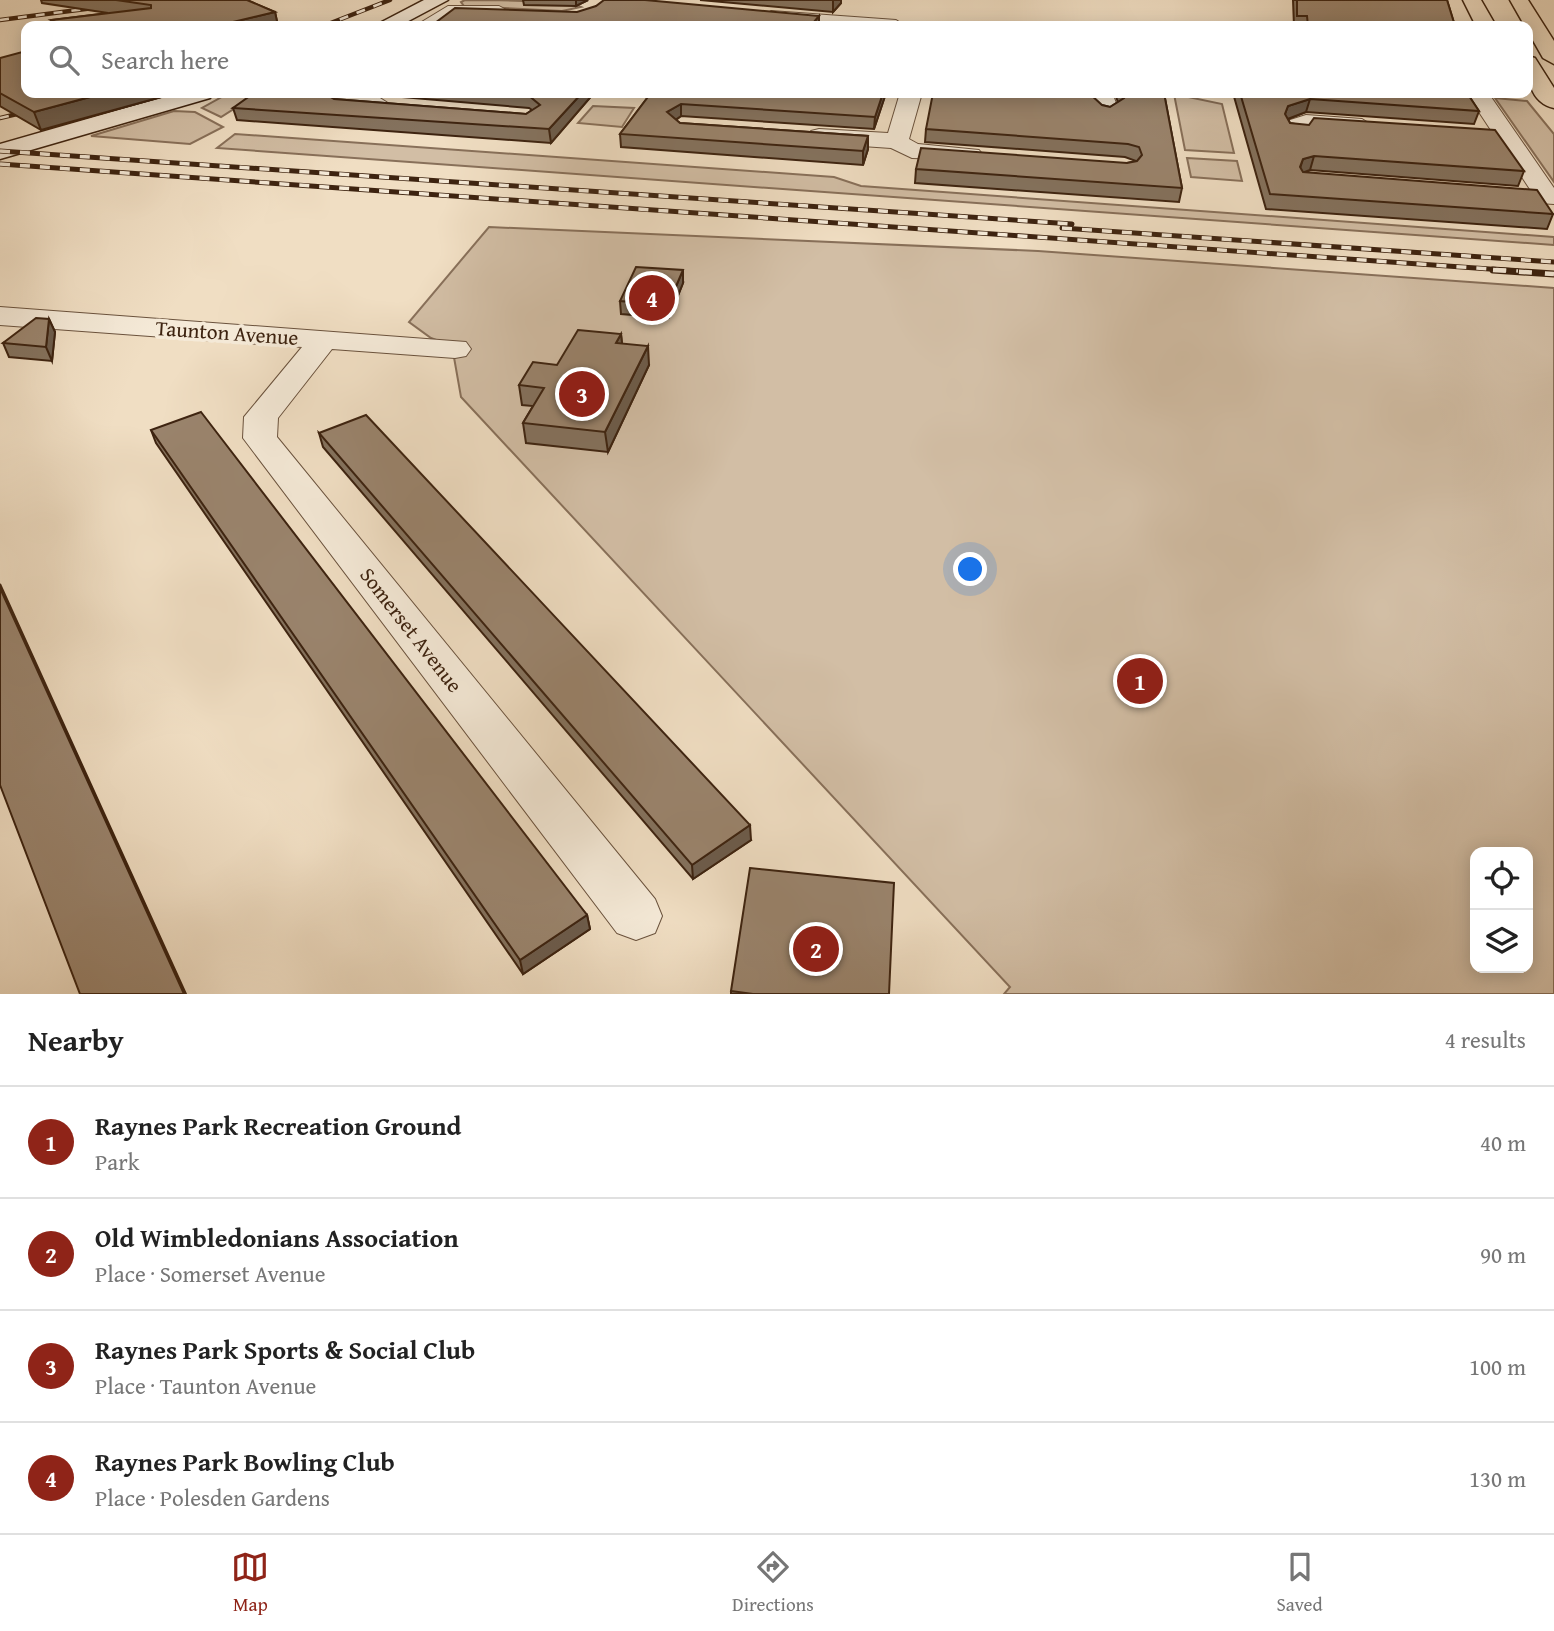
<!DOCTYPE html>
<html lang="en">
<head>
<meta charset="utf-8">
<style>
	:root { --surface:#fff; --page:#f2f2f2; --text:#222; --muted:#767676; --line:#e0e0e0; --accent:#8f2418 }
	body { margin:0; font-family:"Gentium Book Plus",serif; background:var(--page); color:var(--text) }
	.controls { position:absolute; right:21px; bottom:21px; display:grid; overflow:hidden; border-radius:14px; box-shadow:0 4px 18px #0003 }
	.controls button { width:63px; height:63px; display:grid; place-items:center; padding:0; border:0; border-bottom:2px solid var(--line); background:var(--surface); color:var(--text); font:35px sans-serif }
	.you { position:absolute; left:971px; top:570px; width:24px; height:24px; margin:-18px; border:5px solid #fff; border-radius:50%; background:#1a73e8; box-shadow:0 0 0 10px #1a73e833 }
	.badge { display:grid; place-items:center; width:46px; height:46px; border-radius:50%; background:var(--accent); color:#fff; font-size:23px; font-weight:700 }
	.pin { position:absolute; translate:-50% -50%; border:4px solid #fff; box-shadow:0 2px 7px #0006 }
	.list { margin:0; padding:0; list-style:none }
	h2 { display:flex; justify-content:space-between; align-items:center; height:91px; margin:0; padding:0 28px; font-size:30px }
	h2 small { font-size:23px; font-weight:400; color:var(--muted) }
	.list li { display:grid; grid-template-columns:46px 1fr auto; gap:21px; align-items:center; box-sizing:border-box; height:112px; padding:0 28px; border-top:2px solid var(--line) }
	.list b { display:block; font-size:26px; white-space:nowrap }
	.list p { margin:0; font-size:23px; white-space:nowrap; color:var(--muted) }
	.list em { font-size:23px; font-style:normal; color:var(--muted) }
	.icon { flex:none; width:38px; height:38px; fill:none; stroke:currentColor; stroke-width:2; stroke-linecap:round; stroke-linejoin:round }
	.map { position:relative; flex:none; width:1554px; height:994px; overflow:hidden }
	.search { position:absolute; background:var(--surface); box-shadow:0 4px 18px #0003; left:21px; right:21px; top:21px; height:77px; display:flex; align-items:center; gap:18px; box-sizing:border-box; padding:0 24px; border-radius:14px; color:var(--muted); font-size:26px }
	.sheet { height:539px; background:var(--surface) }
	nav { display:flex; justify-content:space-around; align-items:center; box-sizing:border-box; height:98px; border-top:2px solid var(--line); background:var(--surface); font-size:19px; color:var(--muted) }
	nav a { display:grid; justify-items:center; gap:4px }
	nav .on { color:var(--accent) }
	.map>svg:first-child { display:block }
	.green { fill:#d2bea5; stroke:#88705a; stroke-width:2; fill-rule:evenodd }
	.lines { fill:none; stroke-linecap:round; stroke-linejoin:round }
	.minor-casing { stroke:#6a523d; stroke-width:2 }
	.secondary-casing { stroke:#3d2310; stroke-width:3 }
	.trunk-casing { stroke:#3d2310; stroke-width:3 }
	.minor { fill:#f5ead8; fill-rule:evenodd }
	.secondary { fill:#f5ead8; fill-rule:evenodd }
	.trunk { fill:#f0dec3; fill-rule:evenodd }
	.rail-far2-casing { stroke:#3d2310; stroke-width:4.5 }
	.rail-far1-casing { stroke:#3d2310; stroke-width:5 }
	.rail-casing { stroke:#3d2310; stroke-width:7 }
	.rail-far2 { stroke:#f5ead8; stroke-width:2.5; stroke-dasharray:9; stroke-linecap:butt }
	.rail-far1 { stroke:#f5ead8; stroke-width:3.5; stroke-dasharray:10; stroke-linecap:butt }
	.rail { stroke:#f5ead8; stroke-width:4.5; stroke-dasharray:13; stroke-linecap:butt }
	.wall { fill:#84725e; stroke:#3d2310; stroke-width:2 }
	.shaded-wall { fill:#6c5c4c; stroke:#3d2310; stroke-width:2 }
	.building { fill:#9a846d; stroke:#3d2310; stroke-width:2 }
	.labels { text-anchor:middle; stroke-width:7; stroke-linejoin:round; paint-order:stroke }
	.street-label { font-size:21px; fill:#3d2310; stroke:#f5ead8 }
</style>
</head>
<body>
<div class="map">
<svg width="1554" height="994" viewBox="0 0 1554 994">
	<rect width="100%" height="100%" fill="#f0dec3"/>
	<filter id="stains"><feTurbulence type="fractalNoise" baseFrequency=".00286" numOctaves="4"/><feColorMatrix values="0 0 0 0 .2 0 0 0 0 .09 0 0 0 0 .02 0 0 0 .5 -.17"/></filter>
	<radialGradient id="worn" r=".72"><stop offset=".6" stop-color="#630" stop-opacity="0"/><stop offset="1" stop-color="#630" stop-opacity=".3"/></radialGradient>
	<path class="green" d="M465,0C489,0 565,0 581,7L562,11L464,6L461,2Z
		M229,93H259L221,117L202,108Z
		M1174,94L1222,104L1234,153L1185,150Z
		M1495,98L1527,101L1554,134V182Z
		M593,106L634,108L622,127L578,123Z
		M174,111L195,112L223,127L190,144L91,136Z
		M235,134L834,177L861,186L1554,237V245L217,148Z
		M1187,158L1237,161L1242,181L1191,177Z
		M489,227L1038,251L1554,288V994H1004L1010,987L461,397L452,346L431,338L409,322ZM1475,852H1528V968H1475Z"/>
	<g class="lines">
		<defs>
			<path id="minor" d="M448,6H499L508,11L499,16L452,17L437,26H415Z
				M771,11L896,20L905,26H822L764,21L762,17Z
				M327,93H351L348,96L380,98L391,105C382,117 330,111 321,99Z
				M900,93H922L909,139L918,144L979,150L983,155L979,160L912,158L891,148L819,143L811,141L807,136L811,131L819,129L888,133Z
				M1000,93H1097L1114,98L1119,110L1108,117L1100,115L1096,107L1089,104L1011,99Z
				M1460,93L1489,94L1554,188V204L1539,203L1473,103Z
				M1306,115L1362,119L1373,126L1362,133L1308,129L1305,136H1289L1284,126L1287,121Z
				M0,307L466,342L471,349L466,356L455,358L332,349L278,418L277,437L655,899L662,916L655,933L636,940L617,933L243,438L244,417L302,347L0,325Z"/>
			<path id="secondary" d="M424,0H448L399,26H374Z
				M178,93H213L210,98L0,159V144Z"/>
			<path id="trunk" d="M1463,0H1481L1496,26H1476Z
				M1510,0H1528L1554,41V64L1543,58Z
				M1528,56L1535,58L1554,88V108C1529,102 1527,77 1528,56Z"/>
		</defs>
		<use href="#minor" class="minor-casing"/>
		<use href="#secondary" class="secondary-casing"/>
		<use href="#trunk" class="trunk-casing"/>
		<use href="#minor" class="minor"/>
		<use href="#secondary" class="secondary"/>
		<use href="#trunk" class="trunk"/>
		<defs>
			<path id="rail-far2" d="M0,20L101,7
				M323,26L390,0
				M0,118L34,110"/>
			<path id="rail-far1" d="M0,151L1072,224
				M0,164L1518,271
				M1062,228L1554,262"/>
			<path id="rail" d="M1493,270L1554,274"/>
		</defs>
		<use href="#rail-far2" class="rail-far2-casing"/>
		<use href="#rail-far1" class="rail-far1-casing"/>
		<use href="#rail" class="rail-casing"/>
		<use href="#rail-far2" class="rail-far2"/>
		<use href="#rail-far1" class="rail-far1"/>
		<use href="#rail" class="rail"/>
	</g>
	<path class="wall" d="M41,0H247L275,12L278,26H54L51,20L108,13L42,3Z
		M523,0H588L576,6L524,5Z
		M700,0H841V3L833,12Z
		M1293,0H1447L1455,26H1294Z
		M0,58L176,93L41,130L0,106Z
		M355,93H594L551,143L237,120L233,108L334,99L526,114L532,110L529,108Z
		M651,93H886L874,129L681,116L676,120L680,123L868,136V149L863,165L621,147L620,134Z
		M1104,93H1164L1182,188L1179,202L915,183L916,169L1127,163L1136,161L1125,157L925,142L926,129L1102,105L1110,107L1118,102L1116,97Z
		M1233,93H1467L1479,111L1474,124L1306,112L1288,119L1290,123L1524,171L1518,186L1310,170L1305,172L1553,214L1547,229L1266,209Z
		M683,283L669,318L621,314L620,301Z
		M49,319L55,332L52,361L9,357L3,343Z
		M621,334L622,344L649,365L608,452L526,443L523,423L533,406L522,405L519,385L557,365Z
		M151,430L587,915L590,929L523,974L156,443Z
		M319,433L751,840L693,879L323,447Z
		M731,991L889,994H731Z"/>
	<path class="shaded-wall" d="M576,0H588L576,6Z
		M833,0H841V3L833,12Z
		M275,12L278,26H216Z
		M819,16V26L813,23Z
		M105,93H176L41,130L34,112Z
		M582,93H594L551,143L549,129Z
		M883,93H886L874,129L875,117Z
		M1310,99L1306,112L1285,120V114L1288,106Z
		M681,104V116L668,125L667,112Z
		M868,136V149L863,165V151Z
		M1314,156L1310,170L1299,174L1296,181L1303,159Z
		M683,270V283L669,318L668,305Z
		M49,319L55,332L52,361L46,347Z
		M621,334L623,353L616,343Z
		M648,346L649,365L608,452L605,432Z
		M0,584L186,994H184L0,588Z
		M750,825L751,840L693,879L692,865Z
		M587,915L590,929L523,974L520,960Z"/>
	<path class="building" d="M116,0H247L275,12L216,26H64L51,20L151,8V5Z
		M604,0H645L819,16L813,23L862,26H431L455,8L577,12L596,6Z
		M1297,0H1447L1455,26H1308L1307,16H1297Z
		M26,51V93H105L34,112L0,93V58Z
		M254,93H324L334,99L526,114L540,105L528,95L498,93H582L549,129L233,108Z
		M651,93H883L875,117L681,104L667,112L680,123L868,136L863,151L620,134Z
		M933,93H1070L1090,94L1102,105L1110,107L1124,98L1122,93H1164L1182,188L916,169L921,148L1127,163L1137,161L1142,155L1139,147L1128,144L926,129Z
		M1240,93H1467L1479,111L1310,99L1288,106L1285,114L1290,123L1309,125L1314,118L1495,130L1524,171L1314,156L1303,159L1300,167L1303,172L1537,190L1553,214L1270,194Z
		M636,267L683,270L668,305L620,301Z
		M36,318L49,319L46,347L3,343Z
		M578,330L621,334L616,343L648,346L605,432L523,423L544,388L519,385L533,362L557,365Z
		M201,412L587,915L520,960L151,430Z
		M366,415L750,825L692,865L319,433Z
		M0,588L184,994H80L0,785Z
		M750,868L894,883L889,994H753L731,991Z"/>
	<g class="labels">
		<g class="street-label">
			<text transform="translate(227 333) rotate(4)" y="7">Taunton Avenue</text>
			<text transform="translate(411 630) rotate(52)" y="7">Somerset Avenue</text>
		</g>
	</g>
	<rect width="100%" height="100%" filter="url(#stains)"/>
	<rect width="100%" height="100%" fill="url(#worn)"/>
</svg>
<div class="controls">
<button><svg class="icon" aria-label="locate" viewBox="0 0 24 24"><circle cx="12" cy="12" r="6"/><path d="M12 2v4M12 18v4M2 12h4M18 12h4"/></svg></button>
<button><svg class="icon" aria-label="layers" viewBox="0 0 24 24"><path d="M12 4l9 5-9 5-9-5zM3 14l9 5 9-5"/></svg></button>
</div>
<div class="you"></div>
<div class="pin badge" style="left:1140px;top:681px">1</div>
<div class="pin badge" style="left:816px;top:949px">2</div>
<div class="pin badge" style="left:582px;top:394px">3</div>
<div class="pin badge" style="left:652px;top:298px">4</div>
<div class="search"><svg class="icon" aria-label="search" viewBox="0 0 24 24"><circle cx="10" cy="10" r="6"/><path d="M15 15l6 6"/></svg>Search here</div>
</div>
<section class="sheet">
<h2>Nearby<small>4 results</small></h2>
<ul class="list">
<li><span class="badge">1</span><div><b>Raynes Park Recreation Ground</b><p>Park</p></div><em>40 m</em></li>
<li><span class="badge">2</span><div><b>Old Wimbledonians Association</b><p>Place · Somerset Avenue</p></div><em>90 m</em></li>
<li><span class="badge">3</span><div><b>Raynes Park Sports &amp; Social Club</b><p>Place · Taunton Avenue</p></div><em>100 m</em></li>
<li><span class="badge">4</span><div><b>Raynes Park Bowling Club</b><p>Place · Polesden Gardens</p></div><em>130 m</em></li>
</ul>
</section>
<nav>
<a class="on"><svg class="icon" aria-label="map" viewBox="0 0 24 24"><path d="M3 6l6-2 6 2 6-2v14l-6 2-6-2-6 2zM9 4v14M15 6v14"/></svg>Map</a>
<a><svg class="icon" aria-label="directions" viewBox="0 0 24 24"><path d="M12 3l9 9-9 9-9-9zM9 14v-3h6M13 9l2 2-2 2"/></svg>Directions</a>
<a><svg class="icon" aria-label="saved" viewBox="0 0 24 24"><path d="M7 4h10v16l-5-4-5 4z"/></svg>Saved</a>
</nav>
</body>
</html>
